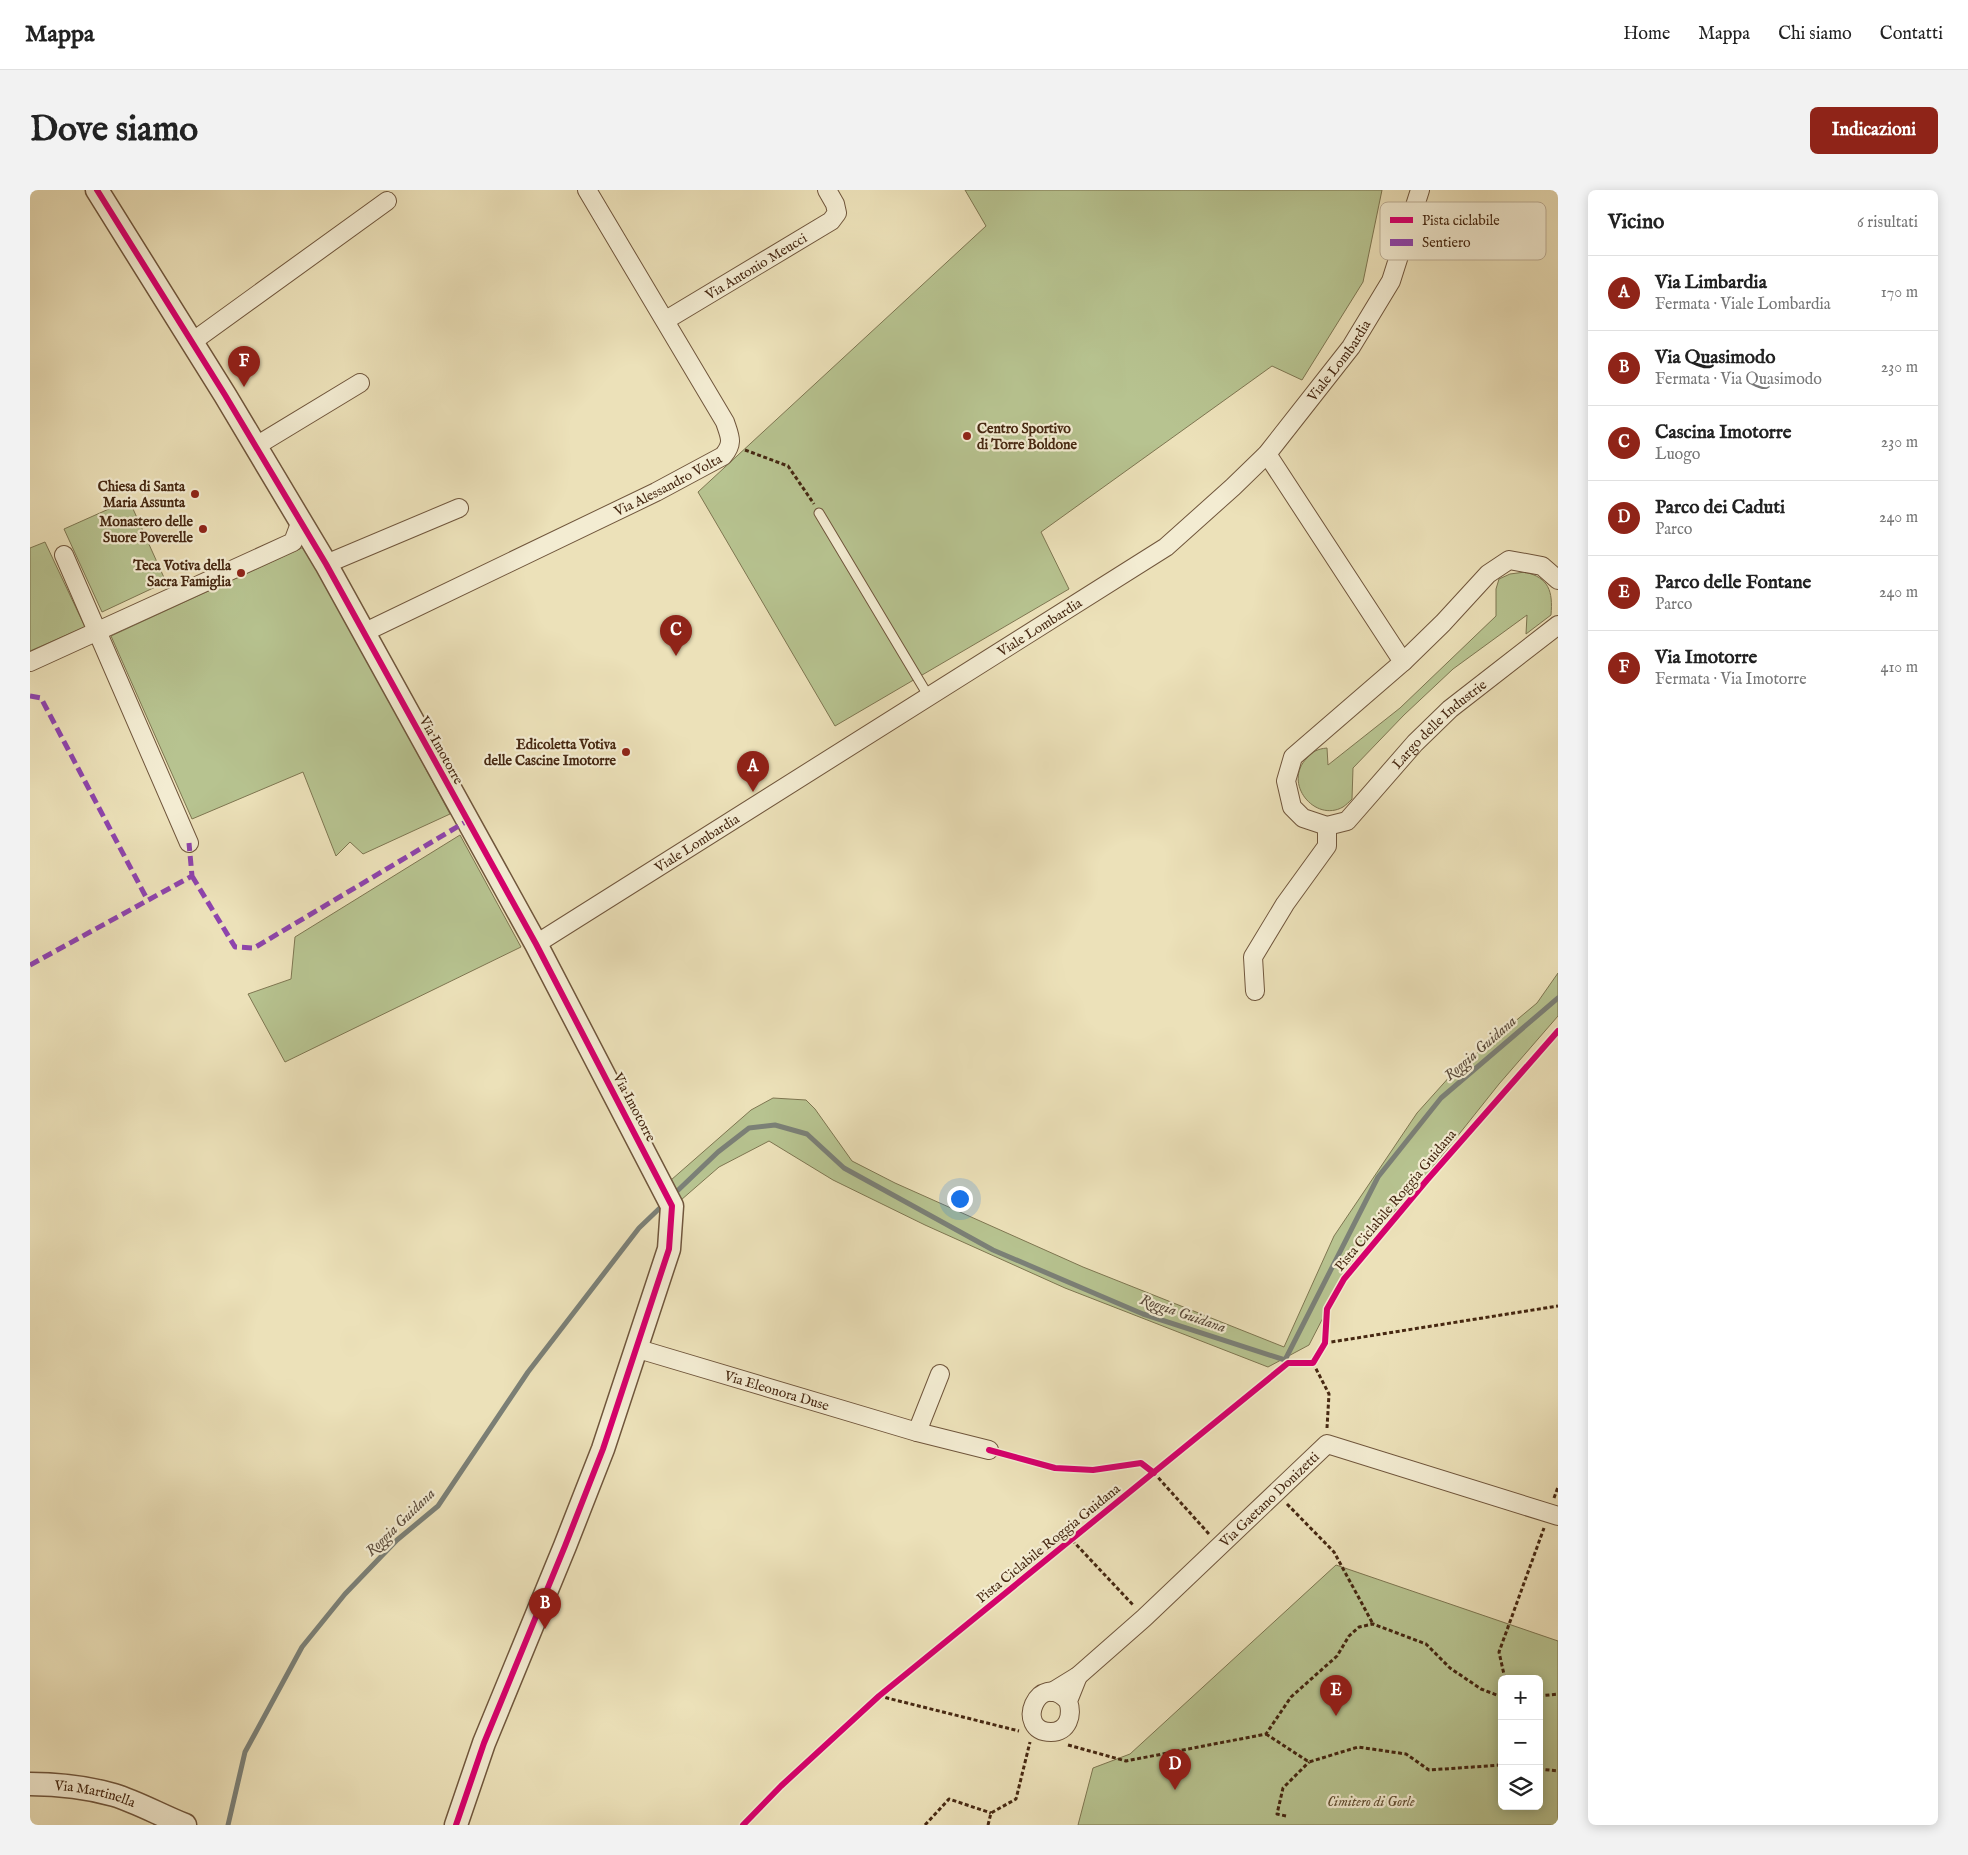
<!DOCTYPE html>
<html lang="it">
<head>
<meta charset="utf-8">
<style>
	:root { --surface:#fff; --page:#f2f2f2; --text:#222; --muted:#767676; --line:#e0e0e0; --accent:#8f2418 }
	body { margin:0; font-family:"IM FELL English",serif; background:var(--page); color:var(--text) }
	.controls { position:absolute; right:15px; bottom:15px; display:grid; overflow:hidden; border-radius:8px; box-shadow:0 2px 12px #0003 }
	.controls button { width:45px; height:45px; display:grid; place-items:center; padding:0; border:0; border-bottom:1px solid var(--line); background:var(--surface); color:var(--text); font:25px sans-serif }
	.you { position:absolute; left:929px; top:1008px; width:18px; height:18px; margin:-12px; border:4px solid #fff; border-radius:50%; background:#1a73e8; box-shadow:0 0 0 8px #1a73e833 }
	.badge { display:grid; place-items:center; width:32px; height:32px; border-radius:50%; background:var(--accent); color:#fff; font-size:16px; font-weight:700 }
	.pin { position:absolute; translate:-50% -41px; filter:drop-shadow(0 1px 2px #0008) }
	.pin::after { content:''; position:absolute; top:26px; width:18px; height:15px; background:inherit; clip-path:polygon(0 0,100% 0,50% 100%) }
	.list { margin:0; padding:0; list-style:none }
	h2 { display:flex; justify-content:space-between; align-items:center; height:65px; margin:0; padding:0 20px; font-size:21px }
	h2 small { font-size:16px; font-weight:400; color:var(--muted) }
	.list li { display:grid; grid-template-columns:32px 1fr auto; gap:15px; align-items:center; box-sizing:border-box; height:75px; padding:0 20px; border-top:1px solid var(--line) }
	.list b { display:block; font-size:19px; white-space:nowrap }
	.list p { margin:0; font-size:16px; white-space:nowrap; color:var(--muted) }
	.list em { font-size:16px; font-style:normal; color:var(--muted) }
	.icon { flex:none; width:28px; height:28px; fill:none; stroke:currentColor; stroke-width:2; stroke-linecap:round; stroke-linejoin:round }
	.map { position:relative; flex:none; width:1528px; height:1635px; overflow:hidden; border-radius:8px }
	header { display:flex; align-items:center; gap:30px; box-sizing:border-box; height:70px; padding:0 25px; background:var(--surface); border-bottom:1px solid var(--line) }
	header strong { font-size:24px }
	nav { display:flex; gap:28px; margin-inline-start:auto; font-size:18px }
	.intro { display:flex; align-items:center; justify-content:space-between; box-sizing:border-box; height:120px; padding:0 30px }
	h1 { margin:0; font-size:35px }
	.button { padding:12px 22px; border-radius:8px; background:var(--accent); color:#fff; font-size:18px; font-weight:700 }
	main { display:flex; gap:30px; padding:0 30px }
	aside { flex:1; background:var(--surface); border-radius:8px; box-shadow:0 2px 12px #0003 }
	.map>svg:first-child { display:block }
	.green { fill:#b7c390; stroke:#7e7651; fill-rule:evenodd }
	.lines { fill:none; stroke-linecap:round; stroke-linejoin:round }
	.stream { stroke:#7b8077; stroke-width:5 }
	.service-casing { stroke:#70563c; stroke-width:11 }
	.minor-casing { stroke:#70563c; stroke-width:20 }
	.tertiary-casing { stroke:#70563c; stroke-width:25 }
	.path { stroke:#462812; stroke-width:3; stroke-dasharray:4 2.5; stroke-linecap:butt }
	.service { stroke:#f3ecd2; stroke-width:9 }
	.minor { stroke:#f3ecd2; stroke-width:18 }
	.tertiary { stroke:#f3ecd2; stroke-width:22 }
	.quiet { stroke:#8e44ad; stroke-width:5; stroke-dasharray:10 5; stroke-linecap:butt }
	.cycleway-casing { stroke:#f3ecd2; stroke-width:9 }
	.cycleway { stroke:#d6006c; stroke-width:6 }
	.poi-dot { fill:#8f2418; stroke:#f3ecd2; stroke-width:2 }
	.labels { text-anchor:middle; stroke-width:4.5; stroke-linejoin:round; paint-order:stroke }
	.street-label { font-size:14px; fill:#462812; stroke:#f3ecd2 }
	.poi-label { font-size:14px; font-weight:bold; fill:#462812; stroke:#f3ecd2; text-anchor:end }
	.park-label { font-size:14px; font-style:italic; fill:#624f32; stroke:#f3ecd2 }
	.water-label { font-size:15px; font-style:italic; fill:#5c4c3c; stroke:#f3ecd2 }
	.key { fill:#f3ecd2; stroke:#bfb198; stroke-width:1 }
	.key-label { font-size:14px; fill:#462812 }
</style>
</head>
<body>
<header>
<strong>Mappa</strong>
<nav><a>Home</a><a>Mappa</a><a>Chi siamo</a><a>Contatti</a></nav>
</header>
<div class="intro"><h1>Dove siamo</h1><a class="button">Indicazioni</a></div>
<main>
<div class="map">
<svg width="1528" height="1635" viewBox="0 0 1528 1635">
	<rect width="100%" height="100%" fill="#ece1b9"/>
	<filter id="stains"><feTurbulence type="fractalNoise" baseFrequency=".004" numOctaves="4"/><feColorMatrix values="0 0 0 0 .2 0 0 0 0 .09 0 0 0 0 .02 0 0 0 .5 -.17"/></filter>
	<radialGradient id="worn" r=".72"><stop offset=".6" stop-color="#630" stop-opacity="0"/><stop offset="1" stop-color="#630" stop-opacity=".3"/></radialGradient>
	<path class="green" d="M935,0H1352L1333,92L1272,190L1242,176L1011,342L1039,399L805,536L668,302L956,36Z
		M99,310L136,392L72,422L34,339Z
		M15,352L55,437L0,461V358Z
		M276,356L420,624L333,664L320,652L306,666L273,582L162,629L81,446Z
		M1495,382C1519,388 1523,401 1521,425L1496,444L1497,425L1423,479L1374,525L1323,578L1322,609C1319,612 1316,615 1313,617C1285,633 1252,593 1277,568C1284,561 1287,559 1297,558L1298,575L1370,518L1466,426V399L1469,389L1480,384Z
		M430,645L491,757L255,872L218,804L261,789L265,747Z
		M1528,783V826L1469,894L1379,1007L1330,1056L1279,1155L1238,1177L1035,1098L895,1035L803,990L739,951L689,977L651,1010L641,990L721,920L743,908L776,910L785,919L822,971L865,993L1053,1077L1254,1157L1304,1046L1387,923L1422,884L1507,813Z
		M1306,1375L1528,1451V1635H1048L1063,1578L1100,1564ZM1472,1489H1509V1616H1472Z"/>
	<g class="lines">
		<path class="stream" d="M642,1006L688,962L719,938L745,935L777,944L814,978L963,1060L1113,1124L1255,1170L1348,987L1411,908L1528,808
			M198,1635L215,1562L272,1457L315,1404L367,1350L408,1316L498,1182L609,1038L634,1014"/>
		<defs>
			<path id="service" d="M789,323L899,507"/>
			<g id="minor">
				<path id="s1" d="M634,128L641,127L801,31L807,23L805,14L797,0"/>
				<path d="M162,152L357,11"/>
				<path d="M226,256L330,193"/>
				<path d="M1237,264L1373,472"/>
				<path d="M34,365L159,653"/>
				<path d="M296,374L429,318"/>
				<path id="s2" d="M1528,390L1512,376L1479,370L1458,384L1413,433L1373,472L1263,567L1256,591L1262,617L1273,628L1297,636L1317,631L1385,553L1420,519L1528,435"/>
				<path id="s3" d="M333,443L626,302L693,266C704,253 700,247 695,232L557,0"/>
				<path d="M0,472L263,352L271,331"/>
				<path id="s4" d="M506,754L1136,357L1203,297L1237,264L1321,157L1361,91L1390,0"/>
				<path d="M1225,801L1223,767L1255,714L1297,656V636"/>
				<path id="s5" d="M605,1158L887,1242L959,1260"/>
				<path d="M887,1242L910,1184"/>
				<path id="s6" d="M1022,1502L1048,1486L1114,1428L1297,1254L1528,1326"/>
				<path d="M1038,1511C1008,1478 983,1542 1021,1542C1038,1542 1043,1525 1038,1511L1048,1486"/>
			</g>
			<g id="tertiary">
				<path d="M67,0L195,205L296,374L506,754L642,1016L639,1059L573,1259L535,1356L454,1553L426,1635"/>
				<path id="s7" d="M0,1594C29,1594 56,1597 84,1605C107,1612 132,1626 155,1635"/>
			</g>
		</defs>
		<use href="#service" class="service-casing"/>
		<use href="#minor" class="minor-casing"/>
		<use href="#tertiary" class="tertiary-casing"/>
		<path class="path" d="M715,260L758,276L784,314
			M1295,1153L1528,1116
			M1283,1173L1299,1204L1297,1238
			M1124,1283L1179,1344
			M1524,1308L1528,1297
			M1257,1314L1304,1362L1343,1434
			M1042,1350L1104,1416
			M1475,1489L1469,1462L1514,1338
			M849,1506L989,1541
			M1509,1506L1528,1504
			M1236,1544L1279,1572L1328,1557L1376,1564L1399,1580L1472,1575
			M1038,1555L1096,1571L1236,1544L1261,1507L1307,1466L1319,1446L1329,1437L1343,1434L1396,1454L1420,1478L1451,1499L1472,1507
			M1469,1574L1472,1567
			M1509,1579L1528,1581
			M1256,1626L1247,1624L1253,1598L1279,1572
			M895,1635L919,1609L961,1623
			M958,1635L961,1623L986,1609L1000,1552"/>
		<use href="#service" class="service"/>
		<use href="#minor" class="minor"/>
		<use href="#tertiary" class="tertiary"/>
		<path class="quiet" d="M0,506L11,508L117,709
			M162,686L205,757L224,758L437,631
			M0,775L162,686L159,653"/>
		<defs>
			<path id="cycleway" d="M67,0L195,205L296,374L506,754L642,1016L639,1059L573,1259L535,1356L454,1553L426,1635
				M959,1260L1025,1278L1063,1280L1111,1273L1124,1283
				M713,1635L751,1596L849,1506L1258,1173H1283L1295,1153L1297,1119L1314,1089L1397,990L1528,841"/>
		</defs>
		<use href="#cycleway" class="cycleway-casing"/>
		<use href="#cycleway" class="cycleway"/>
	</g>
	<g class="poi-dot">
		<circle cx="937" cy="246" r="5"/>
		<circle cx="165" cy="304" r="5"/>
		<circle cx="173" cy="339" r="5"/>
		<circle cx="211" cy="383" r="5"/>
		<circle cx="596" cy="562" r="5"/>
	</g>
	<g class="labels">
		<g class="street-label">
			<text dy="5" stroke="none"><textPath href="#s1" startOffset="106">Via Antonio Meucci</textPath></text>
			<text dy="5" stroke="none"><textPath href="#s4" startOffset="1000">Viale Lombardia</textPath></text>
			<text dy="5" stroke="none"><textPath href="#s3" startOffset="339">Via Alessandro Volta</textPath></text>
			<text dy="5" stroke="none"><textPath href="#s4" startOffset="595">Viale Lombardia</textPath></text>
			<text dy="5" stroke="none"><textPath href="#s2" startOffset="595">Largo delle Industrie</textPath></text>
			<text transform="translate(412 560) rotate(61)" y="5">Via Imotorre</text>
			<text dy="5" stroke="none"><textPath href="#s4" startOffset="190">Viale Lombardia</textPath></text>
			<text transform="translate(605 917) rotate(62)" y="5">Via Imotorre</text>
			<text transform="translate(1365 1010) rotate(-50)" y="5">Pista Ciclabile Roggia Guidana</text>
			<text dy="5" stroke="none"><textPath href="#s5" startOffset="148">Via Eleonora Duse</textPath></text>
			<text dy="5" stroke="none"><textPath href="#s6" startOffset="291">Via Gaetano Donizetti</textPath></text>
			<text transform="translate(1018 1353) rotate(-39)" y="5">Pista Ciclabile Roggia Guidana</text>
			<text dy="5" stroke="none"><textPath href="#s7" startOffset="66">Via Martinella</textPath></text>
		</g>
		<g class="poi-label">
			<text x="947" y="243" text-anchor="start">Centro Sportivo<tspan x="947" dy="16">di Torre Boldone</tspan></text>
			<text x="155" y="301">Chiesa di Santa<tspan x="155" dy="16">Maria Assunta</tspan></text>
			<text x="163" y="336">Monastero delle<tspan x="163" dy="16">Suore Poverelle</tspan></text>
			<text x="201" y="380">Teca Votiva della<tspan x="201" dy="16">Sacra Famiglia</tspan></text>
			<text x="586" y="559">Edicoletta Votiva<tspan x="586" dy="16">delle Cascine Imotorre</tspan></text>
		</g>
		<g class="park-label">
			<text x="1341" y="1616">Cimitero di Gorle</text>
		</g>
		<g class="water-label">
			<text transform="translate(1450 858) rotate(-41)" y="5">Roggia Guidana</text>
			<text transform="translate(1153 1123) rotate(19)" y="5">Roggia Guidana</text>
			<text transform="translate(370 1332) rotate(-44)" y="5">Roggia Guidana</text>
		</g>
	</g>
	<rect x="1350" y="12" width="166" height="58" rx="8" class="key"/>
	<rect x="1360" y="27" width="23" height="6" fill="#d6006c"/>
	<rect x="1360" y="49" width="23" height="7" fill="#8e44ad"/>
	<g class="key-label">
		<text x="1392" y="35">Pista ciclabile</text>
		<text x="1392" y="57">Sentiero</text>
	</g>
	<rect width="100%" height="100%" filter="url(#stains)"/>
	<rect width="100%" height="100%" fill="url(#worn)"/>
</svg>
<div class="controls">
<button>+</button>
<button>−</button>
<button><svg class="icon" aria-label="layers" viewBox="0 0 24 24"><path d="M12 4l9 5-9 5-9-5zM3 14l9 5 9-5"/></svg></button>
</div>
<div class="you"></div>
<div class="pin badge" style="left:723px;top:602px">A</div>
<div class="pin badge" style="left:515px;top:1439px">B</div>
<div class="pin badge" style="left:646px;top:466px">C</div>
<div class="pin badge" style="left:1145px;top:1600px">D</div>
<div class="pin badge" style="left:1306px;top:1526px">E</div>
<div class="pin badge" style="left:214px;top:197px">F</div>
</div>
<aside>
<h2>Vicino<small>6 risultati</small></h2>
<ul class="list">
<li><span class="badge">A</span><div><b>Via Limbardia</b><p>Fermata · Viale Lombardia</p></div><em>170 m</em></li>
<li><span class="badge">B</span><div><b>Via Quasimodo</b><p>Fermata · Via Quasimodo</p></div><em>230 m</em></li>
<li><span class="badge">C</span><div><b>Cascina Imotorre</b><p>Luogo</p></div><em>230 m</em></li>
<li><span class="badge">D</span><div><b>Parco dei Caduti</b><p>Parco</p></div><em>240 m</em></li>
<li><span class="badge">E</span><div><b>Parco delle Fontane</b><p>Parco</p></div><em>240 m</em></li>
<li><span class="badge">F</span><div><b>Via Imotorre</b><p>Fermata · Via Imotorre</p></div><em>410 m</em></li>
</ul>
</aside>
</main>
</body>
</html>
